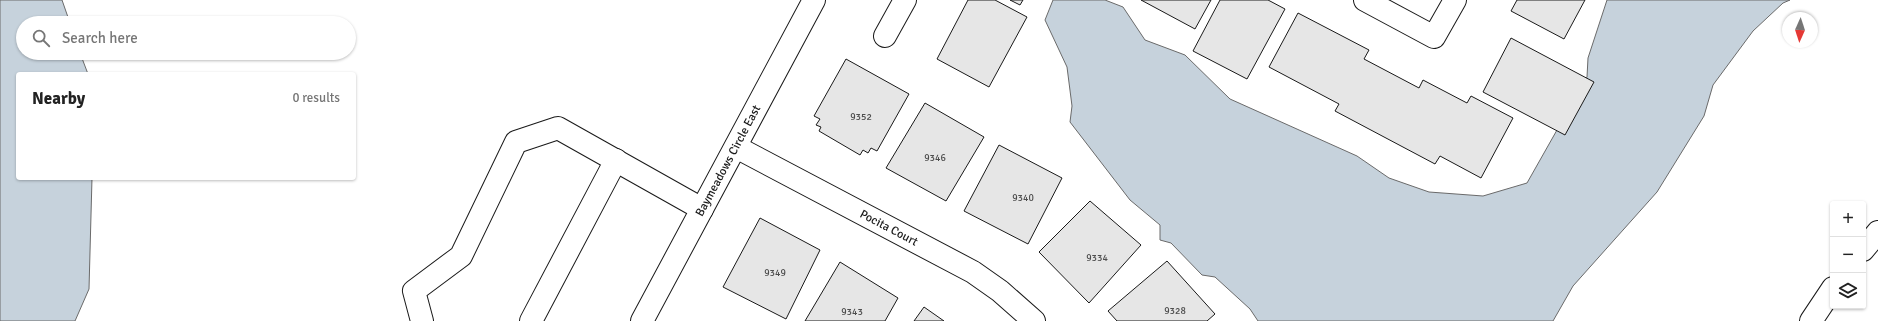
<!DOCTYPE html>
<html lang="en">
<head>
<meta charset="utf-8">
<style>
	:root { --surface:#fff; --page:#f6f6f6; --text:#222; --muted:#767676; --line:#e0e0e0 }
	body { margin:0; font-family:Signika,sans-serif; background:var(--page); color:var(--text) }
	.controls { position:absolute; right:12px; bottom:12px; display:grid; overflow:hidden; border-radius:4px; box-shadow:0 1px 3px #0004 }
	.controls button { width:36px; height:36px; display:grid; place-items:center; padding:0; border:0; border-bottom:1px solid var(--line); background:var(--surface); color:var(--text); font:20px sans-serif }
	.compass { position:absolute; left:1782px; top:12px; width:36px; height:36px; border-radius:50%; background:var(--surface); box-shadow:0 1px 3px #0004; rotate:183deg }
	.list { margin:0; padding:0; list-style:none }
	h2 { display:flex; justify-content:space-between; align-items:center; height:52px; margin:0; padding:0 16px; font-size:17px }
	h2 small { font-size:13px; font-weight:400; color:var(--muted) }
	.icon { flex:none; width:22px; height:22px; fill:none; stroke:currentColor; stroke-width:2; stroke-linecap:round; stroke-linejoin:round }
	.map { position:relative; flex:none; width:1878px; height:321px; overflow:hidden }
	.search { position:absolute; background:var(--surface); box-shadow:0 1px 3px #0004; left:16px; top:16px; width:340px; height:44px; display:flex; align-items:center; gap:10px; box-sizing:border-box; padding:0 14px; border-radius:22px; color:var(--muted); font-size:15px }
	.panel { position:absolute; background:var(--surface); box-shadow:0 1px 3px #0004; left:16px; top:72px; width:340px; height:108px; border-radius:4px }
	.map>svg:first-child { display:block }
	.water { fill:#c6d2dc; stroke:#6a6a6a }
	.building { fill:#e6e6e6; stroke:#1a1a1a }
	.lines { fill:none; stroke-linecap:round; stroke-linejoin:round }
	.minor-casing { stroke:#1a1a1a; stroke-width:24 }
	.minor { stroke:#fff; stroke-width:22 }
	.labels { text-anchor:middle; stroke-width:3; stroke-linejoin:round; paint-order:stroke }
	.number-label { font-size:10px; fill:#4d4d4d }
	.street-label { font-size:12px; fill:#1a1a1a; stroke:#fff }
</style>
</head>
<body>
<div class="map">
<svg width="1878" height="321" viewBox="0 0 1878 321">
	<rect width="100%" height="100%" fill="#fff"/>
	<path class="water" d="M0,0H62L70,23H23V53H80L88,74H18V178H92L89,289L75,321H0Z
		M1053,0H1105L1123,7L1145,40L1185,55L1230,99L1357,156L1389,178L1429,192L1483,196L1527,183L1587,77L1588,58L1607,0H1790L1783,3L1753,31L1713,85L1704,116L1657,192L1573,286L1553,321H1258L1250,309L1215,277L1202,275L1171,243L1160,240V225L1130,200L1070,122L1072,106L1067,67L1045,20Z"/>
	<path class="building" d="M968,0H995L1027,17L989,87L937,59Z
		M1010,0H1023L1020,5Z
		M1141,0H1211L1195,29Z
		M1220,0H1268L1285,9L1247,79L1193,51Z
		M1517,0H1585L1564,39L1511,11Z
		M1298,13L1369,50L1364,59L1419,88L1423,80L1467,103L1471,96L1513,118L1481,178L1440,156L1435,164L1335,111L1339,104L1269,67Z
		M1511,38L1594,82L1565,135L1483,92Z
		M846,59L909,94L877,151L871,148L868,153L863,150L860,155L819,131L821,127L816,125L820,119L814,116Z
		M925,103L984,137L946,201L886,168Z
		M999,145L1062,178L1028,244L964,211Z
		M1090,201L1141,245L1089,303L1039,252Z
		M760,218L820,250L786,319L723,287Z
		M1167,261L1215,314L1207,321H1117L1108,311Z
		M840,262L898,298L885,321H805Z
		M924,307L944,321H914Z"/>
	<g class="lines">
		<defs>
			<g id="minor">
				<path d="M1365,0L1434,37L1455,0"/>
				<path d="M885,36L905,0"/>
				<path id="s1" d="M736,147L973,272L1000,291L1034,321"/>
				<path d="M1863,250L1878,232"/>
				<path d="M422,321L414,291L461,256L516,142L558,128L702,209"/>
				<path d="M531,321L616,160"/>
				<path id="s2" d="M642,321L814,0"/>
				<path d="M1811,321L1833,288"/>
			</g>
		</defs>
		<use href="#minor" class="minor-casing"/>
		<use href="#minor" class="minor"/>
	</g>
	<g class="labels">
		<g class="number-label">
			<text x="861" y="120">9352</text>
			<text x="935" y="161">9346</text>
			<text x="1023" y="201">9340</text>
			<text x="1097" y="261">9334</text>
			<text x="775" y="276">9349</text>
			<text x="1175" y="314">9328</text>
			<text x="852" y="315">9343</text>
		</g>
		<g class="street-label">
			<text dy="4" stroke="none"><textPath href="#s2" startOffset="182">Baymeadows Circle East</textPath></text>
			<text dy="4" stroke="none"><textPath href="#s1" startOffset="173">Pocita Court</textPath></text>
		</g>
	</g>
</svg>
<div class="controls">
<button>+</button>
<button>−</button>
<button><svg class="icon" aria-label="layers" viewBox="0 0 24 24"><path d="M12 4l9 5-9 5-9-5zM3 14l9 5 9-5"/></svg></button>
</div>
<svg class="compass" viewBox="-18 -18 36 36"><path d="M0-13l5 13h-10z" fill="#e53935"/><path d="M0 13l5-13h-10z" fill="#767676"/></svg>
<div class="search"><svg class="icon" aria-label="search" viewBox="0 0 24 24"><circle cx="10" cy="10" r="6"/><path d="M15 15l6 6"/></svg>Search here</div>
<section class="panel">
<h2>Nearby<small>0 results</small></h2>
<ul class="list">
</ul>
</section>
</div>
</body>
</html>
